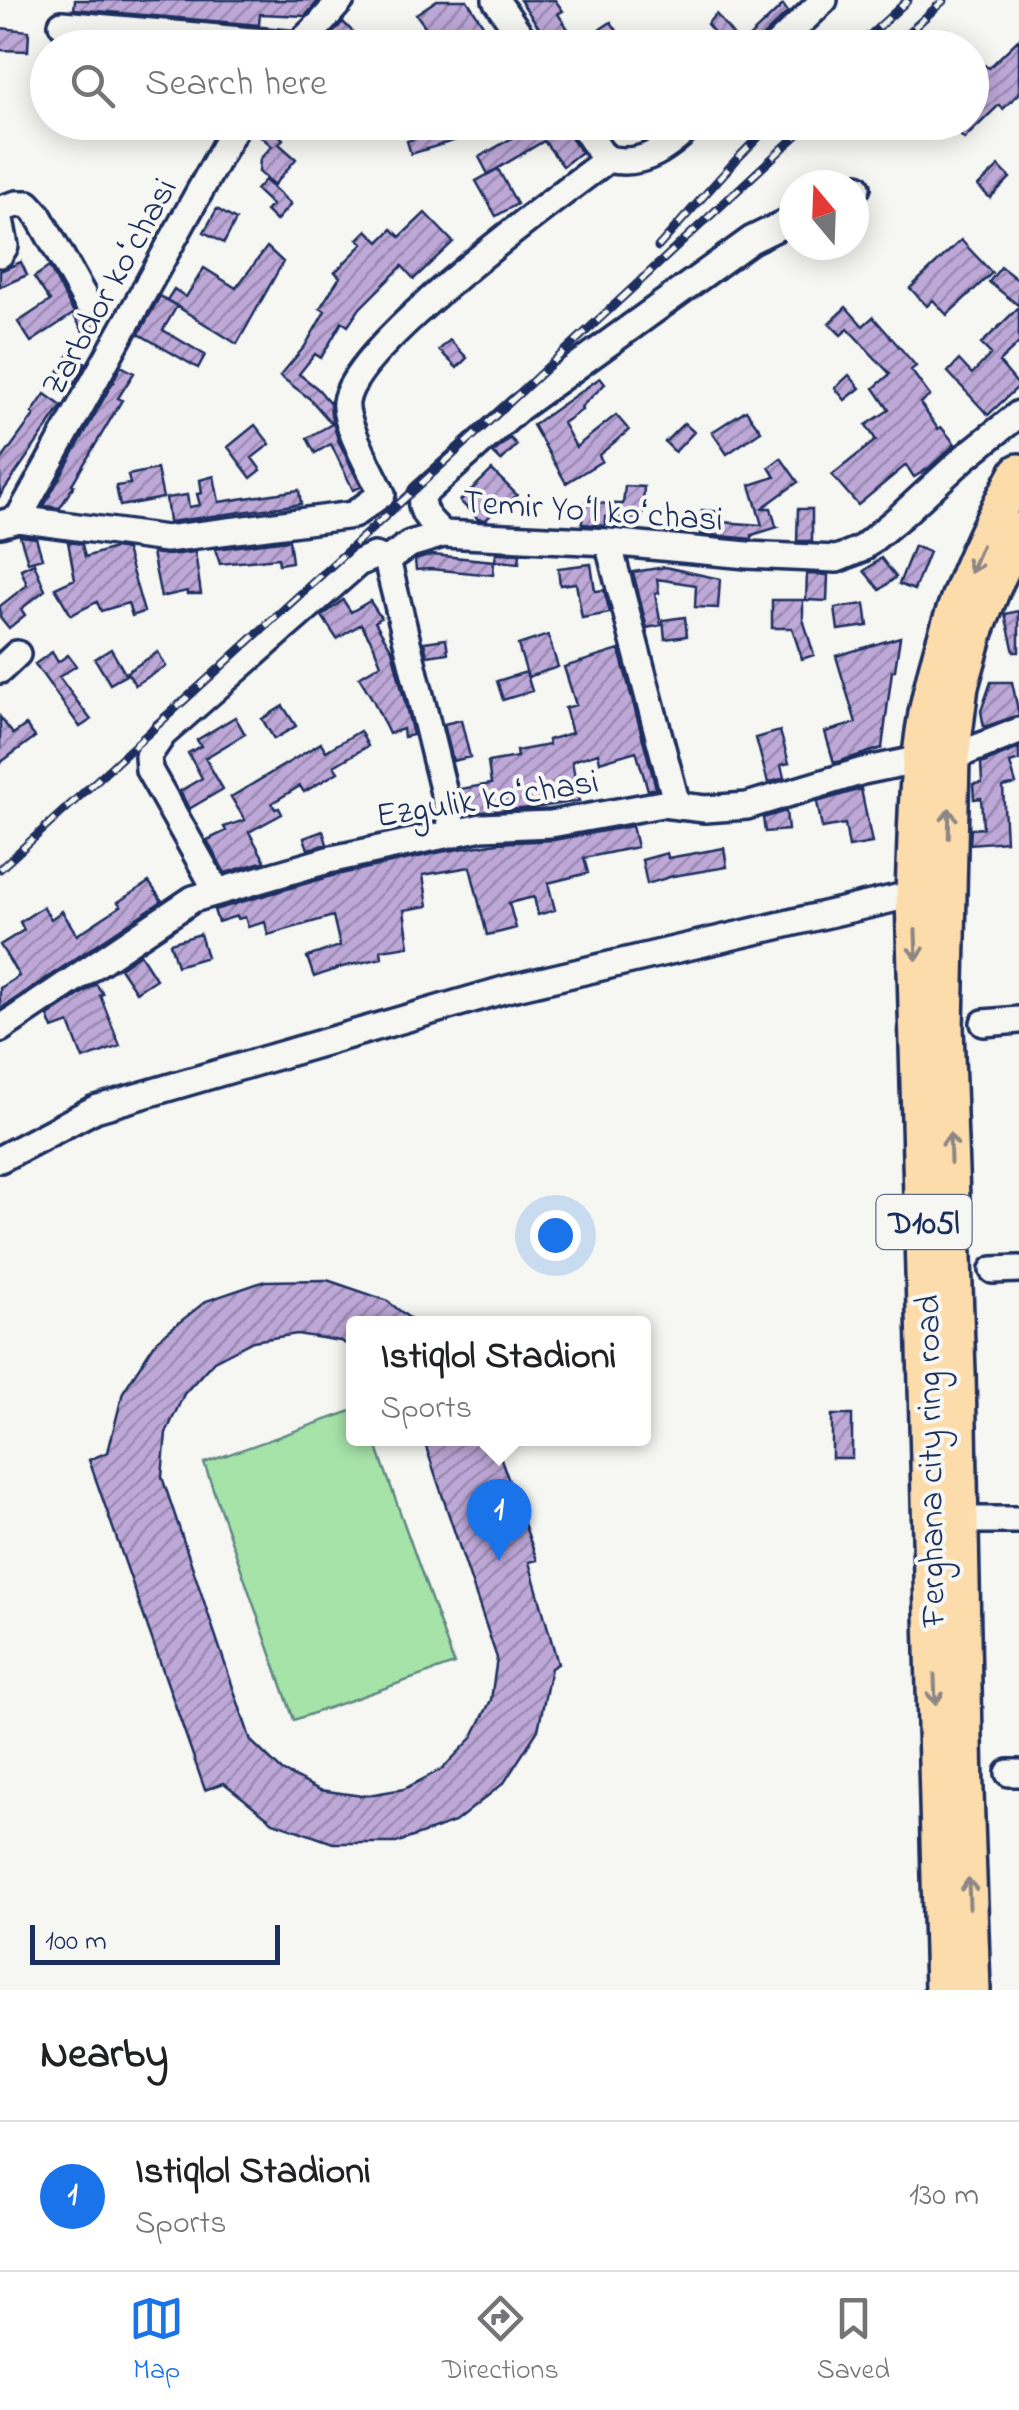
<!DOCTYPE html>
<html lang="en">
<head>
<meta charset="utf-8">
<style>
	:root { --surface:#fff; --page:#f2f2f2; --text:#202124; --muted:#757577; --line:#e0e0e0; --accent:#1a73e8 }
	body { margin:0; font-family:"Indie Flower",sans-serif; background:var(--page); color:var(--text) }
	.compass { position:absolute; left:779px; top:170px; width:90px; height:90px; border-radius:50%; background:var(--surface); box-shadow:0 5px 25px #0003; rotate:341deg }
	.scale { position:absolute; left:30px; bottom:25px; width:250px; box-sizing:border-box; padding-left:10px; border:5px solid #1b2f5e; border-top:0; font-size:28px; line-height:35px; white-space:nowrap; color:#1b2f5e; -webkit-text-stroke:8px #f6f6f2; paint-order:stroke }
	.you { position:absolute; left:555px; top:1235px; width:35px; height:35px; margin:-25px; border:8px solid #fff; border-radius:50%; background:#1a73e8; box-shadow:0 0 0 15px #1a73e833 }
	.badge { display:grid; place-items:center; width:65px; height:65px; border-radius:50%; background:var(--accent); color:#fff; font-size:32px; font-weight:700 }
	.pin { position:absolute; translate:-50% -82px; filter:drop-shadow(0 2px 5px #0008) }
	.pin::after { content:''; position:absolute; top:52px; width:35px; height:30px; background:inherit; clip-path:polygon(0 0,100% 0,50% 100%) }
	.popup { position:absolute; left:346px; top:1316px; width:305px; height:130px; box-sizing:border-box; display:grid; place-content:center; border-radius:10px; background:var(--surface); filter:drop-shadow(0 2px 8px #0005); font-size:32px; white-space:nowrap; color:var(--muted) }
	.popup b { font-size:38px; color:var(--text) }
	.popup::after { content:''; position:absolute; left:50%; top:100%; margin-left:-20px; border:20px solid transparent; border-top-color:var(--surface) }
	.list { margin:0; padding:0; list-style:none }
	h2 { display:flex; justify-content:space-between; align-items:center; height:130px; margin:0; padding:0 40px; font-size:42px }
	h2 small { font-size:32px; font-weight:400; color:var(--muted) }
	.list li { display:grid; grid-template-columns:65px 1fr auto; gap:30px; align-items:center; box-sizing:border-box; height:150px; padding:0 40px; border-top:2px solid var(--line) }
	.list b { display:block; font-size:38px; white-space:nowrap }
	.list p { margin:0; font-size:32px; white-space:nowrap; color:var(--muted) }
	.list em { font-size:32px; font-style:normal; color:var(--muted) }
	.icon { flex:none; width:55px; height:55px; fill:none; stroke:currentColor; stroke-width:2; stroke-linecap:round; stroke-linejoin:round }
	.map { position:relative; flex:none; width:1019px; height:1990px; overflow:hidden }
	.search { position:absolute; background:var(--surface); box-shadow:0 5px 25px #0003; left:30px; right:30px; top:30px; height:110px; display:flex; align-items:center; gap:25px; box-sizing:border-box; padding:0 35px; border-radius:55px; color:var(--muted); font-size:38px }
	.sheet { height:280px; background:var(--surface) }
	nav { display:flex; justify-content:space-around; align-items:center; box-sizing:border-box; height:140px; border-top:2px solid var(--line); background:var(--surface); font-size:28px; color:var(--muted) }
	nav a { display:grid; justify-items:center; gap:5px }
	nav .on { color:var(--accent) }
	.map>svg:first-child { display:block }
	.pitch { fill:#a6e3a9; stroke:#608984; stroke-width:2.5 }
	.building { fill:url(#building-hatch); stroke:#1b2f5e; stroke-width:2.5 }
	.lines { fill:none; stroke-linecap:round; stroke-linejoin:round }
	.minor-casing { stroke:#1b2f5e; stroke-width:32 }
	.highway-casing { stroke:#1b2f5e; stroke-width:42 }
	.minor { stroke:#f6f6f2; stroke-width:25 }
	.highway { stroke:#fddcac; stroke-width:35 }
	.rail-casing { stroke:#1b2f5e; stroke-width:9 }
	.rail { stroke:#f6f6f2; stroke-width:5; stroke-dasharray:15; stroke-linecap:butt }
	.oneway { stroke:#8c8685 }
	.labels { text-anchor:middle; stroke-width:8; stroke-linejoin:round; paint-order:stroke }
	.shield { fill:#f6f6f2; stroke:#5d6b8a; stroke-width:2.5 }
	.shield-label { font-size:32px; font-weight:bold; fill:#1b2f5e }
	.street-label { font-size:35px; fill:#1b2f5e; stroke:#f6f6f2 }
</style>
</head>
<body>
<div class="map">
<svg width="1019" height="1990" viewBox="0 0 1019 1990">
	<defs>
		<pattern id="building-hatch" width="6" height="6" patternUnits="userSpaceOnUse" patternTransform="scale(2.5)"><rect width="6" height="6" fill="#bea8d7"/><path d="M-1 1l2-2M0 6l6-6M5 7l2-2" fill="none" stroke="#9a89b2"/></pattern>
	</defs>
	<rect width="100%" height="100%" fill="#f6f6f2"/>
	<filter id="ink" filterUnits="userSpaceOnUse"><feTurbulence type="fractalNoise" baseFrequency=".01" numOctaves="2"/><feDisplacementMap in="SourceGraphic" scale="20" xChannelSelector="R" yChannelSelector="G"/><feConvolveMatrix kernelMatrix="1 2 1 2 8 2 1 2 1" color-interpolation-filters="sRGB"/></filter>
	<g filter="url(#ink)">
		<path class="pitch" d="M354,1410V1438L374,1439L454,1664L294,1720L204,1463Z"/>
		<path class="building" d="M75,0H319L305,16L260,14L259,25L74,9Z
			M437,0H467L498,48H405L429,32L416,14Z
			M520,0H555L563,11L558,14L578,44L611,22L629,48H607L604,42L596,48H553Z
			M783,5L788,12L763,36L756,48H727L707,24L716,14L741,45Z
			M343,22L355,34L346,43L343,40L336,48H319Z
			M0,28L29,31L28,51L0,50Z
			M53,37L103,44V48H52Z
			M1019,39V94L1003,109L999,105L964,139L948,122H972V77L984,65L989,68Z
			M269,122H292L279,135L283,139L279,144L296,159L274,185L259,172L260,159L272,146L259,135Z
			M468,122H501L502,126L411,154L407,141Z
			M540,122H556L566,137L569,135L581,152L563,166L544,141L488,174L479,157Z
			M999,166L1010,178L990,198L978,186Z
			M498,169L517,204L496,216L476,181Z
			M265,180L291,204L276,221L266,211L272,205L256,190Z
			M217,209L236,220L224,243L204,232Z
			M425,213L453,242L414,279L402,266L360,308L348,326L342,322L321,358L315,354L299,374L318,389L330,403L331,415L338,440L361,487L353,490L331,444L315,453L307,438L332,424L310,399L280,376L305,346L325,311L320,308L340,277L335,272L363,244L358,239L367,230L379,242L392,229L400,237Z
			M961,240L992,273L947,315L933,300L927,306L910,288Z
			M267,247L283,262L237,344L167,300L174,289L186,297L204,268L236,288Z
			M21,262L27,275L0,287V271Z
			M49,267L72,310L79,315L93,316L101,329L87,338L73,314L31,342L18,322L50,301L34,277Z
			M1001,267L1019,281V306L989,282Z
			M160,296L177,306L163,330L205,355L198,368L139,334Z
			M846,307L863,326L873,317L916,366L911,370L930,396L920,403L938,429L941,427L955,444L929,468L914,477L906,465L858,505L832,475L876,440L866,425L889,410L874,388L890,374L848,329L841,335L829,323Z
			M1019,307V343L999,362L1019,386L988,415L948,372L959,360L972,374L991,354L981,344Z
			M450,340L467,358L457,368L439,350Z
			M70,353L86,363L74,384L58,372Z
			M121,366L134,373L118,398L122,400L72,484L74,485L60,508L44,506L113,382L115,383L113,381Z
			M849,375L860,388L845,400L835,388Z
			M600,378L605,384L581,407L582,410L563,423L576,447L616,415L629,430L599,455L602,461L566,483L533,425Z
			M45,394L62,406L0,496V462L34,415L32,413Z
			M746,410L761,431L727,454L712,432Z
			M684,423L694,432L675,452L665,442Z
			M255,425L270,444L252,458L261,470L251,478L228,447Z
			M510,438L517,445L501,461L493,453Z
			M781,458L798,482L762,508H771L776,526L778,527L752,535V539L700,534L702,510L722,512V522L762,525L750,485L775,477L769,467Z
			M157,469L163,498L120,506L116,486L130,484L128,475Z
			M492,470L517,495L499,512V506L486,520L478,519L460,501Z
			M214,476L219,502L299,490L301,504L169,522L166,498L187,495L189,507L200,505L197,494L202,493L200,480Z
			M625,486L644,487L642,519L605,517V526L582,524L583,503L623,504Z
			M798,509H812V541H797Z
			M20,536L36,538L42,558L28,562Z
			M289,540L292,562L279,564L278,558L220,564L215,549Z
			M68,542L82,544L85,557L114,548L126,550L144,612L132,616L128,603L101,611L97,602L71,615L55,588L75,579Z
			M914,546L929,552L914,590L899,584Z
			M195,552L201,594H187V591L161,597L152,553L168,555Z
			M496,553L520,554L519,563L495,561Z
			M432,555L494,561L493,575L430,569L416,570L415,560Z
			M881,558L896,577L880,590L864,571Z
			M34,563L45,590L21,609L25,615L9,628L0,617V606L27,585L21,569Z
			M591,564L595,591L604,590L610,613L582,618L576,583L560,585L558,568Z
			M665,567L720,579L718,608L695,607L696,585L657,579L659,593L655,594L661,625L647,628L633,572Z
			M807,574L828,575L827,601L806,600Z
			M343,600L351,612L370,601L381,618L375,622L392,650L413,735L404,737L403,729L389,734L373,700L359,677L381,664L373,644L361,624L337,639L322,616Z
			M772,600H803V619L814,655L802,659L792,628H772Z
			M865,604L868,626L838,630L835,608Z
			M1019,611V652H1014L1005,614Z
			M685,617L687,636L665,639L663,620Z
			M548,635L558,667L528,677L518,645Z
			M900,637L895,670L892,671L882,748L834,763L825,732L856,723L836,656Z
			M446,639L448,653L427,656L424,642Z
			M111,649L126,675L110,684L95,659Z
			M619,650L656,788L648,790L636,751L600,762L598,753L572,761L579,801L533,808L470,813L469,805L464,806L460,789L491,784L488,762L517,757L516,751L549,745L548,740L572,733L565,708L576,705L564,667Z
			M52,652L58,662L68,655L76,666L59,677L91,720L80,727L35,664Z
			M158,652L166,666L135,685L127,672Z
			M526,672L532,691L503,700L497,681Z
			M991,682H1012L1019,715L984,727L981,711Z
			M283,706L296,726L274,739L262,719Z
			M0,717L13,734L26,725L35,737L0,763Z
			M235,717L245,734L205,758L223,789L189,809L180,791L202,778L188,753L201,746L197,740Z
			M461,720L470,757L453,761L444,724Z
			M360,731L368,746L334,766L338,772L304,792L300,786L272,803L275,809L279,808L282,814L249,832L265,861L225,873L207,840L226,831L224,827L245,820L231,797L321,743L326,751Z
			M780,731L789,763L781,765L784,778L768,783L756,738Z
			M1019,748V760L1010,763L1016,784L1003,787L1006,841L970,844L971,829L983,828L981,798L974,799L973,784L982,783L981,764Z
			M861,789L872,843L849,847L845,824L822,828L817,802Z
			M786,811L788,830L765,832L763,818Z
			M632,826L637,847L584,858L588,873L548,883L555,910L538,915L534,897L509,903L516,928L501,932L487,935L470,867L423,875L428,906L404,910L409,946L381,950L382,958L342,967L314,977L307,957L340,946L333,916L268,935L265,922L248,927L245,917L238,919L237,916L218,922L214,910L332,876L441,852L498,843L554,840Z
			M323,831L327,844L308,849L304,838Z
			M724,848L727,867L673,876L647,884L642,860L667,853L668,858Z
			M149,882L162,901L0,1009V988L19,976L0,945L24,930L20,922L43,907L51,919L62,911L77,935L121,906L118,902Z
			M200,934L207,957L177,966L170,943Z
			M140,954L156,979L136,992L120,968Z
			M96,984L103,994L100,995L120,1046L83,1059L69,1023L53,1029L48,1016Z
			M327,1280L386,1300L417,1324H354V1348L340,1341L297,1334L253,1341L214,1361L184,1394L166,1433L162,1477L251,1741L282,1771L320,1790L362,1796L404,1789L442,1769L472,1738L491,1700L497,1658L423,1438H485L487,1442L494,1439L537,1560L529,1562L558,1664L551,1668L538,1730L504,1783L455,1822L396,1843H333L273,1822L224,1783L205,1790L89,1460L108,1452L123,1392L157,1340L206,1301L265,1281Z
			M832,1415H852V1458H832Z"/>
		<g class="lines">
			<defs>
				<path id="minor" d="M496,0L529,48
					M62,24L298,45
					M295,48L321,23L341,0
					M774,48L824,0
					M580,122L601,153L608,159
					M854,189L857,187
					M0,209L17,204H28L38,215L86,301
					M0,219L5,246L0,254
					M794,219L751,240L519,408L422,495C419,513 431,522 443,534L608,542L747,555L837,559L861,549L902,515L964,458L1019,414
					M18,519L166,539L353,515L382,494C373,474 343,422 346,402C354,345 556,198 608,159C644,168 670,146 695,122
					M0,524L18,519L238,122
					M608,542L677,805
					M387,560L454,834
					M0,670L17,654
					M217,891L149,770L148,756L163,734L358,563L374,556L387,560L410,544L443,534
					M984,1023L1019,1020
					M0,1029L193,899L328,860L482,827L551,824L662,804L705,809L747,806L863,771L921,759L951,758L1019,731
					M0,1159L95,1109L507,989L914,894
					M993,1270L1019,1269
					M960,1520H1019
					M1009,1773H1019"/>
				<path id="highway" d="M943,1990L914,894C917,828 916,759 931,694C948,617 980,540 1019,472
					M972,1990L965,1792L957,1373L945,1027L951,758L960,686L976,629L994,584L1019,531"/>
			</defs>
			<use href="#minor" class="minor-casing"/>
			<use href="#highway" class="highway-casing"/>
			<use href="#minor" class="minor"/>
			<use href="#highway" class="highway"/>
			<defs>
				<path id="rail" d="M856,48L908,0
					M892,48L944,0
					M658,247L737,159L773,122
					M0,869L495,416L811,122"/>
			</defs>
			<use href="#rail" class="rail-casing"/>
			<use href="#rail" class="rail"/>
		</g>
		<defs><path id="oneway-shaft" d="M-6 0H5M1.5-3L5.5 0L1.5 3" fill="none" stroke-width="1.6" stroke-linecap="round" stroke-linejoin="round" transform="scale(2.5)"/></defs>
		<g class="oneway">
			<use href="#oneway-shaft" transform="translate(976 559) rotate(113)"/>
			<use href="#oneway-shaft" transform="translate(949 823) rotate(-89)"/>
			<use href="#oneway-shaft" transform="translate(916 945) rotate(88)"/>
			<use href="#oneway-shaft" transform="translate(950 1148) rotate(-92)"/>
			<use href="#oneway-shaft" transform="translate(935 1690) rotate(88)"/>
			<use href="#oneway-shaft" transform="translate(969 1893) rotate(-92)"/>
		</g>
	</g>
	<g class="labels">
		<rect class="shield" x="876.5" y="1195" width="95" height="54" rx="8"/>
		<g class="shield-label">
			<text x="924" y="1233">D105l</text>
		</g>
		<g class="street-label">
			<text transform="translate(108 286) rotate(-61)" y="12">Zarbdor koʻchasi</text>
			<text transform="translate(593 509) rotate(4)" y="12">Temir Yoʻl koʻchasi</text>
			<text transform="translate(487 797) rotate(-9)" y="12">Ezgulik koʻchasi</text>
			<text transform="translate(929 1461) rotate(-91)" y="12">Ferghana city ring road</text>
		</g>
	</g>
</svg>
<svg class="compass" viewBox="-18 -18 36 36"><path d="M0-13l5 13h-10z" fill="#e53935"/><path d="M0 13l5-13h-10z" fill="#757577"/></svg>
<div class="scale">100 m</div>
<div class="you"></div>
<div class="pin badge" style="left:499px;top:1561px">1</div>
<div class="popup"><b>Istiqlol Stadioni</b>Sports</div>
<div class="search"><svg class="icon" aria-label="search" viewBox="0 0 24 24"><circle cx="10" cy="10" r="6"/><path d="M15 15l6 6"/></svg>Search here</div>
</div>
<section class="sheet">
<h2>Nearby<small></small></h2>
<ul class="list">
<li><span class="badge">1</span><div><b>Istiqlol Stadioni</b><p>Sports</p></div><em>130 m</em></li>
</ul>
</section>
<nav>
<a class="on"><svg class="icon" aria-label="map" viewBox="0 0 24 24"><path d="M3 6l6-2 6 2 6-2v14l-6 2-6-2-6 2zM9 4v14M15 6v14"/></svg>Map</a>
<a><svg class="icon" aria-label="directions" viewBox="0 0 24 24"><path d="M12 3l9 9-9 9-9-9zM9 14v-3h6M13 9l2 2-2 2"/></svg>Directions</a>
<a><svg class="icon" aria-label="saved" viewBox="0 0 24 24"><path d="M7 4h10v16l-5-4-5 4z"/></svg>Saved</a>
</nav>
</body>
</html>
